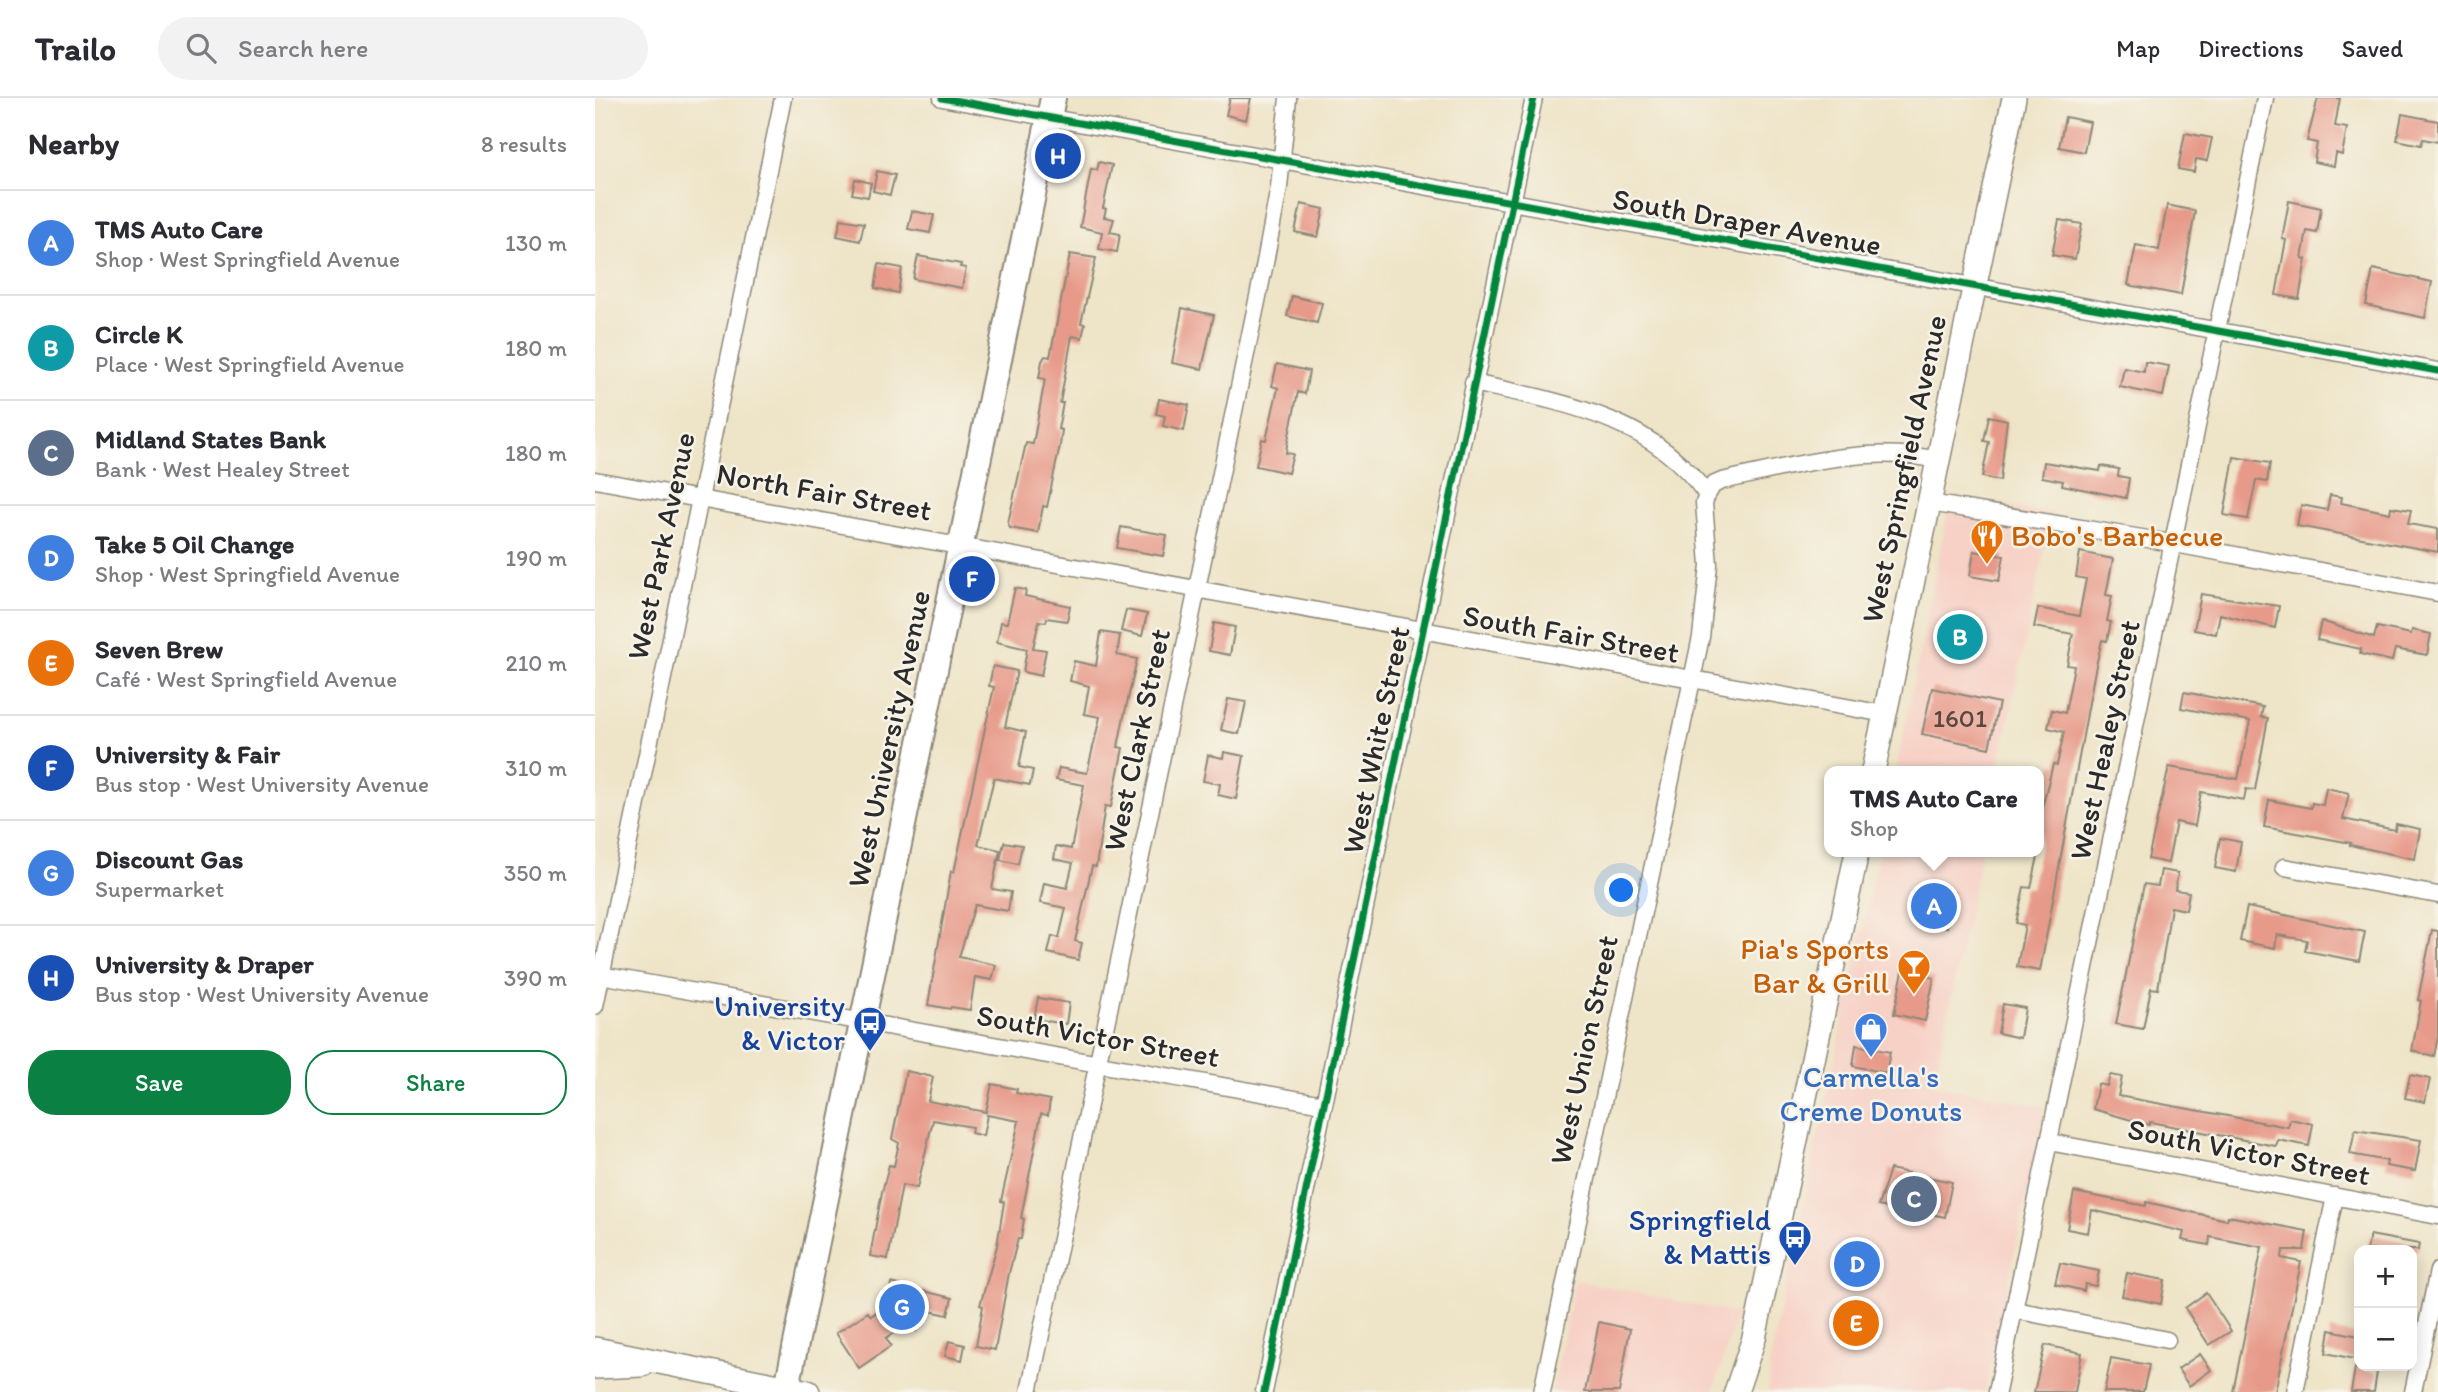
<!DOCTYPE html>
<html lang="en">
<head>
<meta charset="utf-8">
<style>
	:root { --surface:#fff; --page:#f2f2f3; --text:#2b2b33; --muted:#7c7c81; --line:#e1e1e2; --accent:#0b8043 }
	body { margin:0; font-family:Itim,sans-serif; background:var(--page); color:var(--text) }
	.controls { position:absolute; right:21px; bottom:21px; display:grid; overflow:hidden; border-radius:14px; box-shadow:0 4px 18px #0003 }
	.controls button { width:63px; height:63px; display:grid; place-items:center; padding:0; border:0; border-bottom:2px solid var(--line); background:var(--surface); color:var(--text); font:35px sans-serif }
	.you { position:absolute; left:1027px; top:793px; width:24px; height:24px; margin:-18px; border:5px solid #fff; border-radius:50%; background:#1a73e8; box-shadow:0 0 0 10px #1a73e833 }
	.badge { display:grid; place-items:center; width:46px; height:46px; border-radius:50%; background:var(--accent); color:#fff; font-size:23px; font-weight:700 }
	.pin { position:absolute; translate:-50% -50%; border:4px solid #fff; box-shadow:0 2px 7px #0006 }
	.popup { position:absolute; left:1229px; top:668px; width:220px; height:91px; box-sizing:border-box; display:grid; place-content:center; border-radius:14px; background:var(--surface); filter:drop-shadow(0 2px 5px #0005); font-size:23px; white-space:nowrap; color:var(--muted) }
	.popup b { font-size:26px; color:var(--text) }
	.popup::after { content:''; position:absolute; left:50%; top:100%; margin-left:-14px; border:14px solid transparent; border-top-color:var(--surface) }
	.list { margin:0; padding:0; list-style:none }
	h2 { display:flex; justify-content:space-between; align-items:center; height:91px; margin:0; padding:0 28px; font-size:30px }
	h2 small { font-size:23px; font-weight:400; color:var(--muted) }
	.list li { display:grid; grid-template-columns:46px 1fr auto; gap:21px; align-items:center; box-sizing:border-box; height:105px; padding:0 28px; border-top:2px solid var(--line) }
	.list b { display:block; font-size:26px; white-space:nowrap }
	.list p { margin:0; font-size:23px; white-space:nowrap; color:var(--muted) }
	.list em { font-size:23px; font-style:normal; color:var(--muted) }
	.actions { display:flex; gap:14px; padding:21px 28px }
	.actions a { flex:1; padding:16px 0; border:2px solid var(--accent); border-radius:28px; text-align:center; font-size:24px; color:var(--accent) }
	.actions .main { background:var(--accent); color:#fff }
	.icon { flex:none; width:38px; height:38px; fill:none; stroke:currentColor; stroke-width:2; stroke-linecap:round; stroke-linejoin:round }
	.map { position:relative; flex:none; width:1843px; height:1294px; overflow:hidden }
	header { display:flex; align-items:center; gap:42px; box-sizing:border-box; height:98px; padding:0 35px; background:var(--surface); border-bottom:2px solid var(--line) }
	header strong { font-size:33px }
	nav { display:flex; gap:38px; margin-inline-start:auto; font-size:24px }
	.search { width:490px; height:63px; background:var(--page); display:flex; align-items:center; gap:18px; box-sizing:border-box; padding:0 24px; border-radius:38px; color:var(--muted); font-size:26px }
	main { display:flex }
	aside { flex:1; background:var(--surface) }
	.map>svg:first-child { display:block }
	.built { fill:#f7d1c6 }
	.building { fill:#e79a89 }
	.lines { fill:none; stroke-linecap:round; stroke-linejoin:round }
	.minor-casing { stroke:#8c8879; stroke-width:19 }
	.secondary-casing { stroke:#8c8879; stroke-width:26 }
	.primary-casing { stroke:#8c8879; stroke-width:28 }
	.minor { stroke:#fff; stroke-width:16 }
	.secondary { stroke:#fff; stroke-width:23 }
	.primary { stroke:#fff; stroke-width:24 }
	.cycleway-casing { stroke:#f7f3e8; stroke-width:11 }
	.cycleway { stroke:#00873e; stroke-width:7 }
	.labels { text-anchor:middle; stroke-width:5; stroke-linejoin:round; paint-order:stroke }
	.number-label { font-size:26px; fill:#5a4742 }
	.street-label { font-size:30px; fill:#2b2b2b; stroke:#f7f3e8 }
	.food-label { font-size:30px; fill:#c56008; stroke:#f7f3e8; text-anchor:start }
	.transit-label { font-size:30px; fill:#164399; stroke:#f7f3e8; text-anchor:end }
	.shop-label { font-size:30px; fill:#366cbe; stroke:#f7f3e8 }
</style>
</head>
<body>
<header>
<strong>Trailo</strong>
<div class="search"><svg class="icon" aria-label="search" viewBox="0 0 24 24"><circle cx="10" cy="10" r="6"/><path d="M15 15l6 6"/></svg>Search here</div>
<nav><a>Map</a><a>Directions</a><a>Saved</a></nav>
</header>
<main>
<aside>
<h2>Nearby<small>8 results</small></h2>
<ul class="list">
<li><span class="badge" style="background:#3f7fe0">A</span><div><b>TMS Auto Care</b><p>Shop · West Springfield Avenue</p></div><em>130 m</em></li>
<li><span class="badge" style="background:#0f9aa8">B</span><div><b>Circle K</b><p>Place · West Springfield Avenue</p></div><em>180 m</em></li>
<li><span class="badge" style="background:#5c6f8a">C</span><div><b>Midland States Bank</b><p>Bank · West Healey Street</p></div><em>180 m</em></li>
<li><span class="badge" style="background:#3f7fe0">D</span><div><b>Take 5 Oil Change</b><p>Shop · West Springfield Avenue</p></div><em>190 m</em></li>
<li><span class="badge" style="background:#e8710a">E</span><div><b>Seven Brew</b><p>Café · West Springfield Avenue</p></div><em>210 m</em></li>
<li><span class="badge" style="background:#1a4fb4">F</span><div><b>University &amp; Fair</b><p>Bus stop · West University Avenue</p></div><em>310 m</em></li>
<li><span class="badge" style="background:#3f7fe0">G</span><div><b>Discount Gas</b><p>Supermarket</p></div><em>350 m</em></li>
<li><span class="badge" style="background:#1a4fb4">H</span><div><b>University &amp; Draper</b><p>Bus stop · West University Avenue</p></div><em>390 m</em></li>
</ul>
<div class="actions"><a class="main">Save</a><a>Share</a></div>
</aside>
<div class="map">
<svg width="1843" height="1294" viewBox="0 0 1843 1294">
	<rect width="100%" height="100%" fill="#f7f3e8"/>
	<filter id="ink" filterUnits="userSpaceOnUse"><feTurbulence type="fractalNoise" baseFrequency=".0143" numOctaves="2"/><feDisplacementMap in="SourceGraphic" scale="14" xChannelSelector="R" yChannelSelector="G"/><feConvolveMatrix kernelMatrix="1 2 1 2 8 2 1 2 1" color-interpolation-filters="sRGB"/></filter>
	<filter id="wash" filterUnits="userSpaceOnUse"><feTurbulence type="fractalNoise" baseFrequency=".00686" numOctaves="4" result="noise"/><feDisplacementMap in="SourceGraphic" scale="28" xChannelSelector="R" yChannelSelector="G"/><feGaussianBlur stdDeviation="1.57" result="paint"/><feColorMatrix in="noise" values="0 0 0 0 0 0 0 0 0 0 0 0 0 0 0 0 0 1.4 0 .05"/><feComposite in="paint" operator="in"/></filter>
	<g filter="url(#wash)">
		<rect width="100%" height="100%" fill="#eee4c7"/>
		<path class="built" d="M1356,398L1457,416L1403,673H1301Z
			M1284,754H1386L1338,987L1450,1009L1390,1294H1173L1174,1268Z
			M980,1182L1142,1216L1118,1294H957Z"/>
		<g id="blocks">
			<path class="building" d="M635,0H656L651,22L631,17Z
				M1723,0H1745L1740,28L1752,30L1747,57L1741,55L1739,68L1719,64L1722,45L1712,43Z
				M1807,16L1843,23V44L1828,41L1826,47L1802,42Z
				M1470,19L1495,24L1489,54L1464,49Z
				M1590,35L1617,40L1612,63L1601,61L1599,74L1583,71Z
				M504,64L517,67L508,110L511,111L509,119L519,121L515,134L525,136L522,154L504,151L507,134L485,129L496,71L502,72Z
				M282,73L300,77L295,97L278,93Z
				M260,81L276,85L273,99L257,96Z
				M1694,103L1726,110L1722,135L1712,133L1707,160L1711,161L1704,201L1681,197L1691,142L1687,141Z
				M706,106L729,111L723,139L700,134Z
				M1572,107L1600,113L1586,197L1533,187L1541,147L1564,152Z
				M317,113L339,117L335,135L313,131Z
				M246,121L269,125L265,143L242,138Z
				M1464,122L1487,126L1480,161L1457,157Z
				M475,156L501,160L486,225L490,226L487,240L477,238L465,305H468L463,331L467,332L465,347L452,409L448,408L443,435L415,430L413,425L431,345L438,346L450,281L444,280L447,263L450,258L455,259Z
				M323,158L366,166L365,169L371,170L367,190L318,181Z
				M284,166L307,170L303,195L280,190Z
				M1778,171L1837,184L1830,220L1771,207Z
				M697,198L727,205L722,225L692,218Z
				M587,210L619,217L607,271L577,265Z
				M1550,264L1574,268L1568,298L1525,289L1529,270L1549,274Z
				M682,266L714,273L710,296L703,294L692,347L691,355L698,356L693,375L661,368L667,341L671,342L683,290L677,288Z
				M564,301L594,307L589,333L568,328L570,318L561,316Z
				M1394,318L1412,322L1405,383L1387,379L1394,344L1389,343Z
				M1639,359L1675,365L1672,384L1661,382L1653,421L1629,417Z
				M1449,364L1505,373L1506,368L1524,371L1523,378L1534,380L1531,400L1467,387L1468,383L1447,379Z
				M1735,397L1747,399L1746,405L1795,415L1796,409L1816,412L1813,426L1843,431V454L1702,428L1706,407L1732,412Z
				M526,429L572,437L568,458L522,450Z
				M1379,453L1409,458L1404,483L1375,478Z
				M1485,454L1518,461L1511,497L1517,498L1512,523L1516,524L1512,543L1507,542L1500,572L1445,873L1422,869L1430,827L1421,825L1429,789L1436,790L1444,754L1448,706L1458,666L1462,667L1469,634L1453,630L1457,612L1470,615L1479,568L1472,567L1478,536L1439,529L1443,510L1484,518L1491,481L1481,479Z
				M420,490L431,492L430,498L475,508L472,523L452,520L451,524L444,523L438,550L451,552L446,578L428,574L432,551L402,544L406,524L412,525Z
				M1606,496L1684,508L1680,530L1625,516L1621,536L1599,532Z
				M531,512L552,516L547,538L526,533Z
				M1726,523L1779,540L1782,529L1816,536L1817,532L1836,536L1832,557L1800,551L1797,563L1765,556L1766,551L1722,542Z
				M1350,524L1384,530L1380,549L1347,543Z
				M619,525L640,529L635,557L614,553Z
				M506,534L525,537L522,557L542,561L528,623L523,649L528,650L516,709L510,708L501,769L497,768L480,843L487,845L483,862L453,855L457,838L464,840L471,810L445,805L449,785L472,790L478,765L459,761L461,748L476,751L489,687L461,682L464,670L492,675L505,619L489,616L494,588L475,583L479,563L501,568Z
				M398,568L422,573L410,629L431,634L424,669L438,672L435,687L399,680L383,747L405,752L397,791L416,794L413,813L380,807L364,859L401,867L397,882L380,879L375,912L356,909L355,911L333,907L356,773L359,774L399,589L394,588Z
				M1337,590L1404,605L1394,650L1327,636Z
				M1589,594L1668,609L1666,619L1673,620L1660,692L1651,691L1649,702L1606,694L1600,728L1581,724L1573,765L1553,761L1574,669L1643,681L1655,623L1586,610Z
				M633,601L651,604L644,636L626,632Z
				M629,654L649,658L641,701L623,697L625,686L608,683L613,657L628,660Z
				M1731,690L1754,695L1748,721L1800,732L1801,726L1825,731L1820,761L1755,747L1756,745L1669,729L1674,702L1716,710L1717,705L1728,707Z
				M1625,740L1646,744L1641,774L1620,770Z
				M409,744L427,747L423,766L405,762Z
				M1566,772L1583,775L1580,792L1594,794L1591,812L1576,809L1563,891L1556,890L1548,931L1521,926L1549,786L1563,788Z
				M1326,787L1359,794L1352,829L1319,823Z
				M1652,809L1770,834L1764,863L1710,853L1712,842L1682,837L1680,850L1645,843Z
				M1837,832L1843,833V939L1839,958L1817,953L1826,903L1823,902Z
				M1308,873L1339,880L1330,923L1299,916Z
				M443,900L474,905L471,926L439,921Z
				M1408,906L1430,910L1425,940L1403,935Z
				M1261,947L1295,954L1291,975L1258,968Z
				M311,973L338,979L333,1003L391,1014L397,986L422,991L421,995L455,1002L453,1017L446,1016L426,1120L429,1121L426,1141H423L414,1175L400,1252L381,1248L388,1208L385,1207L402,1148L409,1104L406,1103L424,1023L392,1017L388,1038L376,1035L377,1029L338,1022L322,1090L307,1087L293,1161L275,1158L287,1094L294,1067L299,1068L304,1045L297,1041Z
				M1515,977L1527,979L1523,998L1693,1029L1695,1021L1718,1026L1714,1048L1683,1042L1681,1048L1555,1024L1554,1027L1498,1011L1503,986L1512,988Z
				M1815,977L1835,981L1830,1004L1810,1000Z
				M1760,1032L1826,1042L1820,1073L1791,1068L1792,1063L1755,1056Z
				M1295,1071L1357,1084L1350,1119L1299,1108L1298,1111L1283,1108Z
				M1479,1094L1551,1108V1104L1632,1122L1633,1118L1712,1133L1709,1152H1688L1687,1160L1706,1164L1680,1294H1638L1667,1149L1615,1139L1614,1147L1587,1142L1589,1134L1497,1112L1493,1135L1472,1131Z
				M1775,1137L1824,1146L1823,1152H1772Z
				M1465,1165L1504,1173L1501,1188L1490,1186L1489,1193L1460,1186Z
				M1532,1175L1570,1182L1566,1206L1527,1198Z
				M296,1185L357,1200L353,1217L325,1211L321,1233L308,1229L291,1240L296,1248L264,1270L241,1235L273,1214L276,1218L292,1207Z
				M1611,1195L1636,1233L1614,1247L1590,1210Z
				M1247,1208L1279,1217L1275,1238L1243,1232Z
				M1004,1224L1035,1231L1024,1294H990Z
				M1735,1232L1764,1238V1262L1731,1255Z
				M354,1243L370,1247L367,1262L350,1258Z
				M1450,1247L1487,1255L1480,1294H1439Z
				M1605,1256L1616,1272L1594,1288L1583,1271Z
				M1516,1260L1554,1267L1548,1294H1509Z
				M1760,1270L1782,1274L1779,1294H1756Z"/>
		</g>
	</g>
	<g filter="url(#ink)">
		<use href="#blocks" fill-opacity="0" stroke="#8c8879" stroke-width="2"/>
		<g class="lines">
			<defs>
				<path id="minor" d="M347,0L1843,273
					M878,285C965,304 1057,318 1112,397L1109,405L1114,467L1106,539L947,1294
					M0,382L1290,616
					M1112,397L1118,387L1127,383C1197,368 1272,346 1343,362
					M1335,405L1559,442L1843,495
					M1689,769L1843,797
					M0,876L728,1006
					M0,908L188,0
					M1454,1044L1843,1118
					M1420,1212L1572,1242
					M434,1294L670,165L684,89L693,0
					M669,1294L939,0
					M1402,1294L1670,0
					M1700,1294L1740,1098
					M1818,1294L1843,1173"/>
				<path id="secondary" d="M1278,673L1419,0
					M0,1251L213,1294
					M0,1269L47,1267
					M1141,1294L1159,1240L1262,754"/>
				<path id="primary" d="M191,1294L458,0"/>
			</defs>
			<use href="#minor" class="minor-casing"/>
			<use href="#secondary" class="secondary-casing"/>
			<use href="#primary" class="primary-casing"/>
			<use href="#minor" class="minor"/>
			<use href="#secondary" class="secondary"/>
			<use href="#primary" class="primary"/>
			<defs>
				<path id="cycleway" d="M347,0L1843,273
					M669,1294L939,0"/>
			</defs>
			<use href="#cycleway" class="cycleway-casing"/>
			<use href="#cycleway" class="cycleway"/>
		</g>
	</g>
	<defs>
		<symbol id="restaurant-pin" viewBox="-11 -11 22 30"><path d="M0 17L-7.5 6A9.5 9.5 0 1 1 7.5 6Z" fill="#e8710a" stroke="#f7f3e8"/><path d="M-5-6h1v4h1v-4h1v4h1v-4h1v5L-1.5 .5V6h-2V.5L-5-1ZM5-6V6H3V1.5H1.5Q1.5-4 5-6Z" fill="#fff"/></symbol>
		<symbol id="bar-pin" viewBox="-11 -11 22 30"><path d="M0 17L-7.5 6A9.5 9.5 0 1 1 7.5 6Z" fill="#e8710a" stroke="#f7f3e8"/><path d="M-6-5H6L.8 .8V4.5H3.5V6h-7V4.5H-.8V.8Z" fill="#fff"/></symbol>
		<symbol id="bus-pin" viewBox="-11 -11 22 30"><path d="M0 17L-7.5 6A9.5 9.5 0 1 1 7.5 6Z" fill="#1a4fb4" stroke="#f7f3e8"/><path d="M-5-6H5V4H4V6H2V4H-2V6H-4V4H-5ZM-3.5-4V0h7V-4ZM-3.5 1.2v1.5H-2V1.2ZM2 1.2v1.5H3.5V1.2Z" fill="#fff"/></symbol>
		<symbol id="shop-pin" viewBox="-11 -11 22 30"><path d="M0 17L-7.5 6A9.5 9.5 0 1 1 7.5 6Z" fill="#3f7fe0" stroke="#f7f3e8"/><path d="M-5-2.5h2.3a2.7 3.5 0 0 1 5.4 0H5L5.5 6h-11ZM-1.5-2.5h3a1.5 2.3 0 0 0-3 0Z" fill="#fff"/></symbol>
	</defs>
	<g fill-rule="evenodd">
		<use href="#restaurant-pin" x="1373" y="419" width="38" height="52"/>
		<use href="#bar-pin" x="1300" y="849" width="38" height="52"/>
		<use href="#bus-pin" x="256" y="906" width="38" height="52"/>
		<use href="#shop-pin" x="1257" y="912" width="38" height="52"/>
		<use href="#bus-pin" x="1181" y="1120" width="38" height="52"/>
	</g>
	<g class="labels">
		<g class="number-label">
			<text x="1365" y="629">1601</text>
		</g>
		<g class="street-label">
			<text transform="translate(1152 124) rotate(10)" y="10">South Draper Avenue</text>
			<text transform="translate(1309 371) rotate(-78)" y="10">West Springfield Avenue</text>
			<text transform="translate(229 394) rotate(10)" y="10">North Fair Street</text>
			<text transform="translate(66 448) rotate(-78)" y="10">West Park Avenue</text>
			<text transform="translate(976 536) rotate(10)" y="10">South Fair Street</text>
			<text transform="translate(294 641) rotate(-78)" y="10">West University Avenue</text>
			<text transform="translate(542 642) rotate(-78)" y="10">West Clark Street</text>
			<text transform="translate(781 642) rotate(-78)" y="10">West White Street</text>
			<text transform="translate(1510 642) rotate(-78)" y="10">West Healey Street</text>
			<text transform="translate(503 938) rotate(10)" y="10">South Victor Street</text>
			<text transform="translate(989 952) rotate(-78)" y="10">West Union Street</text>
			<text transform="translate(1654 1054) rotate(11)" y="10">South Victor Street</text>
		</g>
		<g class="food-label">
			<text x="1416" y="448">Bobo's Barbecue</text>
			<text x="1294" y="861" text-anchor="end">Pia's Sports<tspan x="1294" dy="34">Bar &amp; Grill</tspan></text>
		</g>
		<g class="transit-label">
			<text x="250" y="918">University<tspan x="250" dy="34">&amp; Victor</tspan></text>
			<text x="1176" y="1132">Springfield<tspan x="1176" dy="34">&amp; Mattis</tspan></text>
		</g>
		<g class="shop-label">
			<text x="1276" y="989">Carmella's<tspan x="1276" dy="34">Creme Donuts</tspan></text>
		</g>
	</g>
</svg>
<div class="controls">
<button>+</button>
<button>−</button>
</div>
<div class="you"></div>
<div class="pin badge" style="left:1339px;top:808px;background:#3f7fe0">A</div>
<div class="popup"><b>TMS Auto Care</b>Shop</div>
<div class="pin badge" style="left:1365px;top:539px;background:#0f9aa8">B</div>
<div class="pin badge" style="left:1319px;top:1101px;background:#5c6f8a">C</div>
<div class="pin badge" style="left:1262px;top:1166px;background:#3f7fe0">D</div>
<div class="pin badge" style="left:1261px;top:1225px;background:#e8710a">E</div>
<div class="pin badge" style="left:377px;top:481px;background:#1a4fb4">F</div>
<div class="pin badge" style="left:307px;top:1209px;background:#3f7fe0">G</div>
<div class="pin badge" style="left:463px;top:58px;background:#1a4fb4">H</div>
</div>
</main>
</body>
</html>
